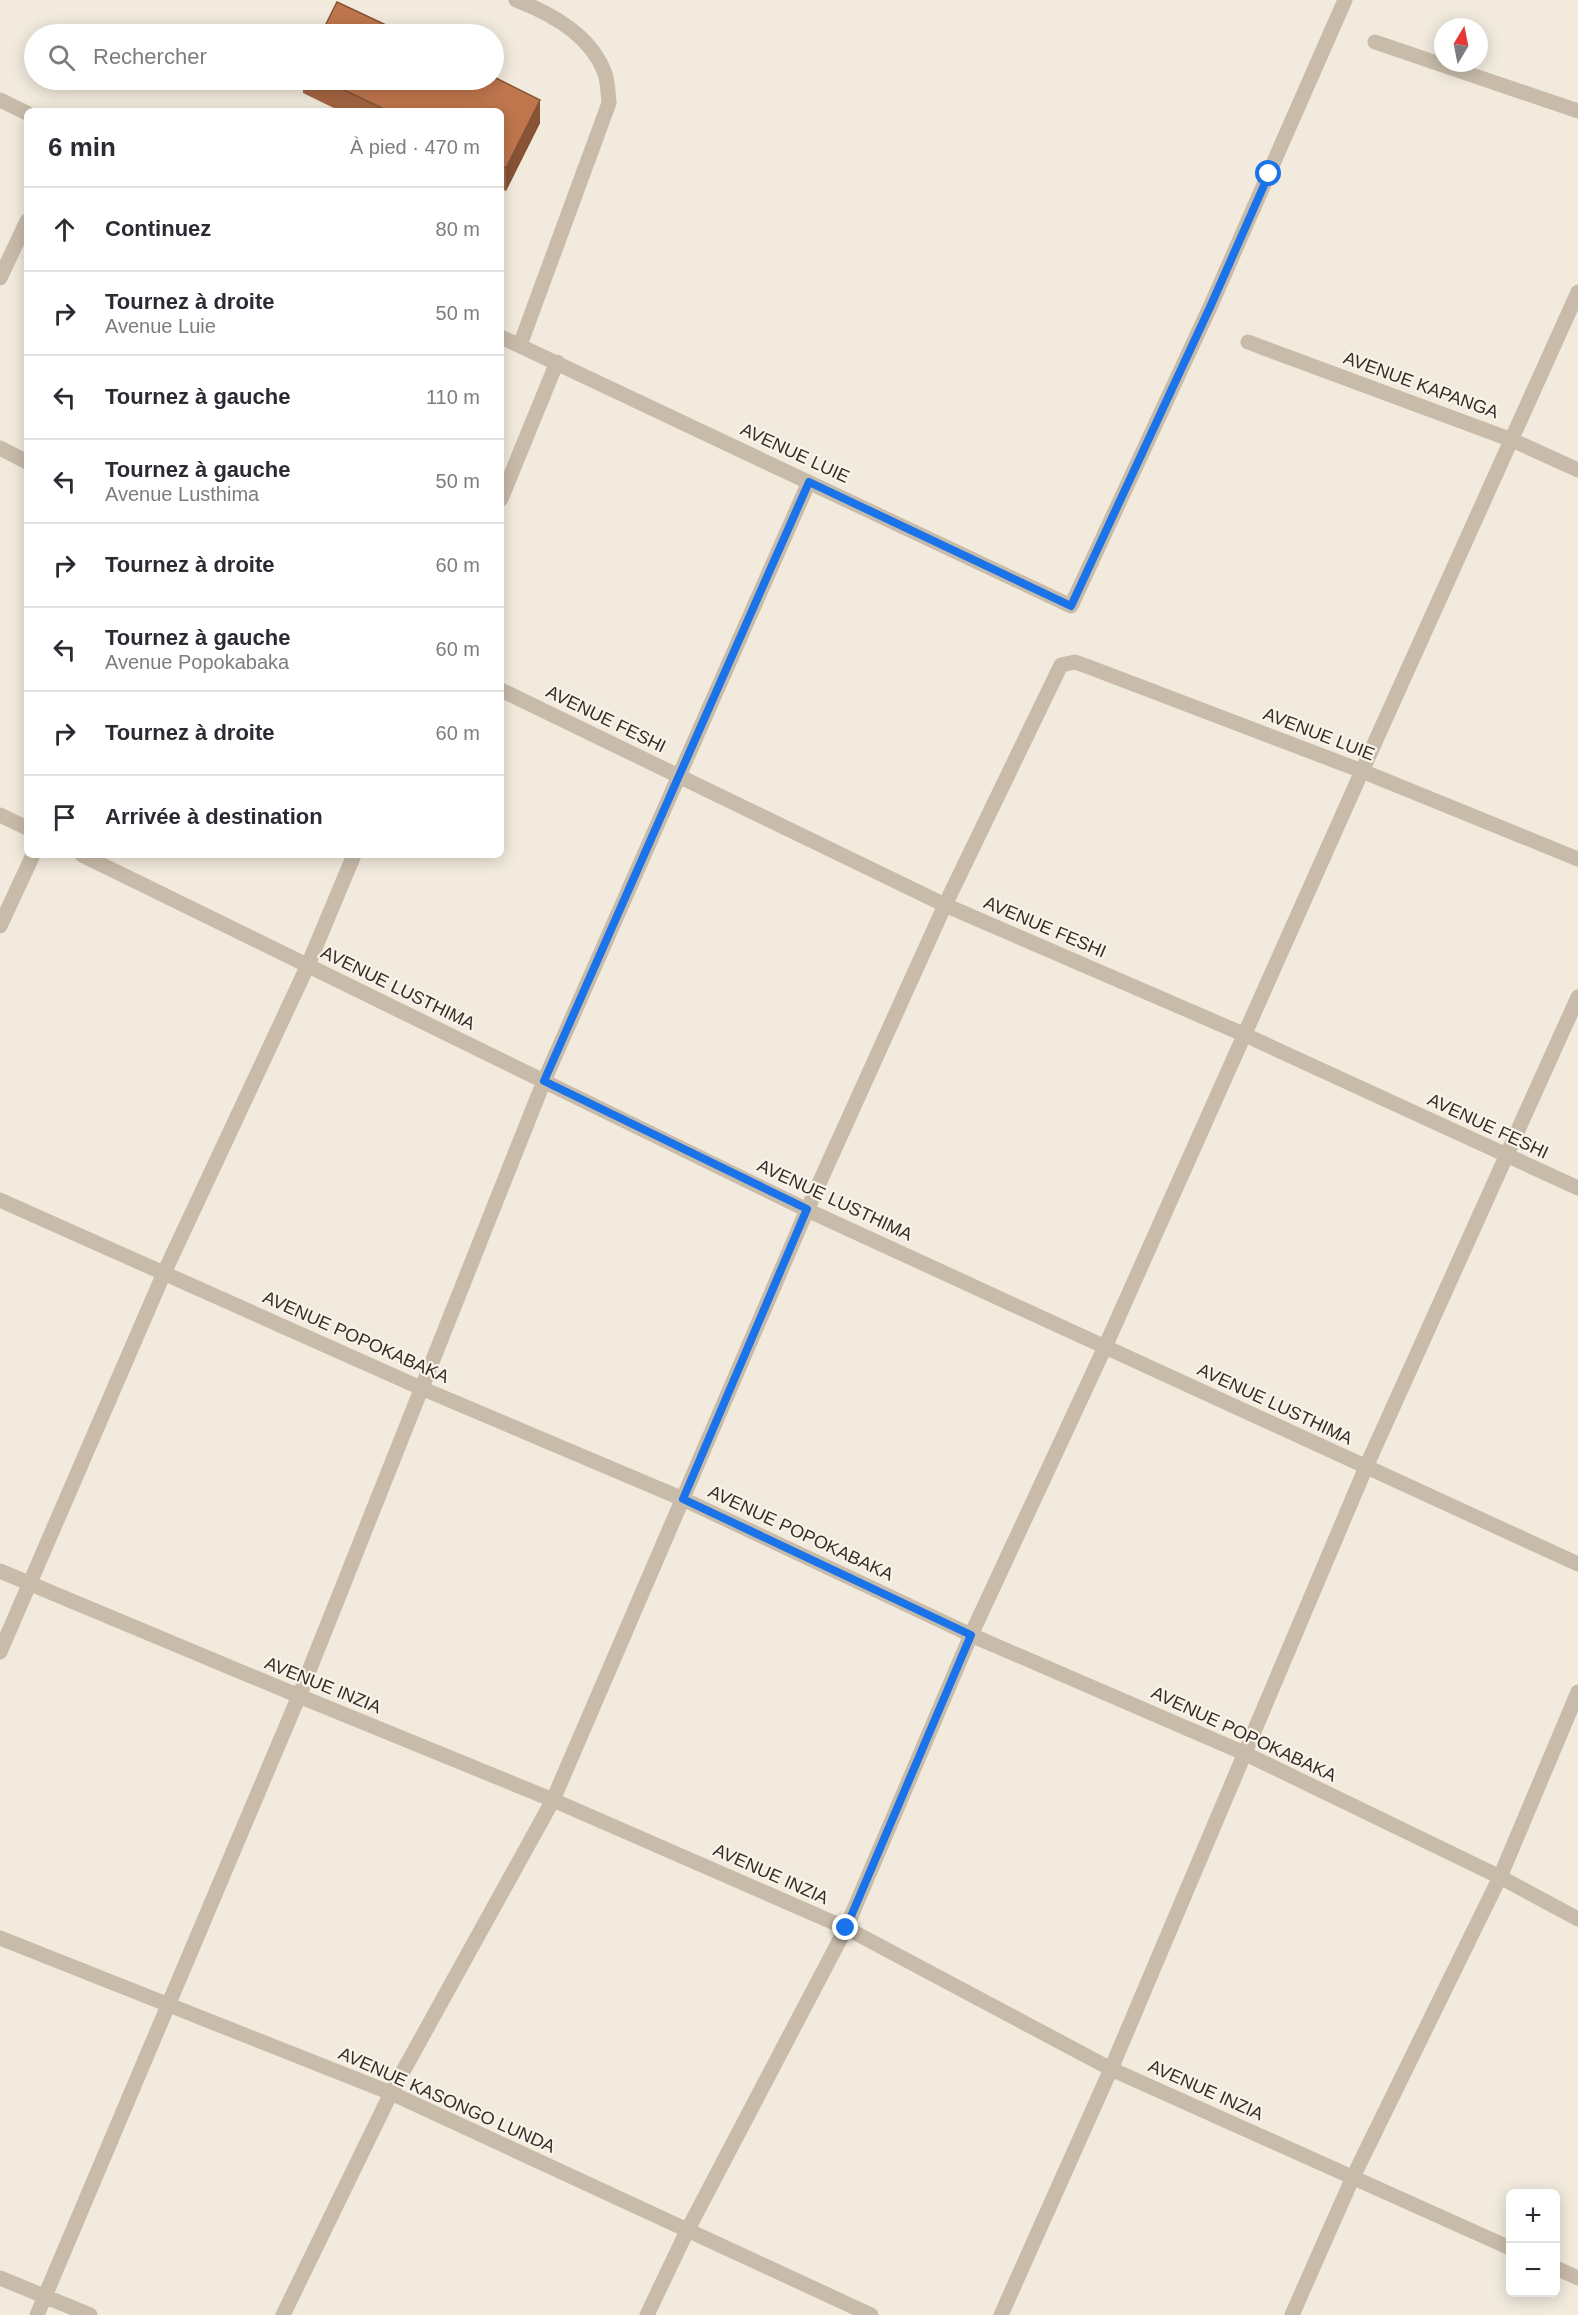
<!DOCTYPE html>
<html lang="fr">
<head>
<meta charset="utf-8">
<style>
	:root { --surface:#fff; --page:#f7f7f7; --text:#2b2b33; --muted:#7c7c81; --line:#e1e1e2 }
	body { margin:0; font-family:Arial,sans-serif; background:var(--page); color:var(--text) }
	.controls { position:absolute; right:18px; bottom:18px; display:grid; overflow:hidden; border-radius:9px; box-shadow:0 3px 15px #0003 }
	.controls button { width:54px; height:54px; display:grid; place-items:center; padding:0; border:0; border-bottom:2px solid var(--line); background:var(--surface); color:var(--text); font:30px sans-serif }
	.compass { position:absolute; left:1434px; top:18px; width:54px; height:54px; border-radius:50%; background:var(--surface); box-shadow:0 3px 15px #0003; rotate:10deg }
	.stop { position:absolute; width:18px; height:18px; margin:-14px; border:4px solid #1a73e8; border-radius:50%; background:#fff }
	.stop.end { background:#1a73e8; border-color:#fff; box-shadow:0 2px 6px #0008 }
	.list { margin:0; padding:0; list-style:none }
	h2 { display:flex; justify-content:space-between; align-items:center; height:78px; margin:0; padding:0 24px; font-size:26px }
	h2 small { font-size:20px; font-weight:400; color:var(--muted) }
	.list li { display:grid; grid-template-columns:39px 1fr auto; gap:18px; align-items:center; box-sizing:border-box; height:84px; padding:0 24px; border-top:2px solid var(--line) }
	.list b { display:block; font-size:22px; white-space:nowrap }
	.list p { margin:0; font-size:20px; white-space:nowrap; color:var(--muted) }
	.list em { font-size:20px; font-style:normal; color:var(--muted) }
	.icon { flex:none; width:33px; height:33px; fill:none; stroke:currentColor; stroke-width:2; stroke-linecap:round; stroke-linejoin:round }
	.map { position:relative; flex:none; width:1578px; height:2315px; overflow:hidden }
	.search { position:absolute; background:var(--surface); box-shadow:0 3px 15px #0003; left:24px; top:24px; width:480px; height:66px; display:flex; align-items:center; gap:15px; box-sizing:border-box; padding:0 21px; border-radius:33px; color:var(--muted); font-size:22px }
	.panel { position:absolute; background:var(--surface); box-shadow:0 3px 15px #0003; left:24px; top:108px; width:480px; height:750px; border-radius:9px }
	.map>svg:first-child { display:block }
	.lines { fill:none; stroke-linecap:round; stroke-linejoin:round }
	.minor { stroke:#c8bba9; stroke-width:15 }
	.wall { fill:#a46542 }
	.shaded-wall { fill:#865336 }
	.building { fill:#bf764d; stroke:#865336; stroke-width:1.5 }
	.route { stroke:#1a73e8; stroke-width:8 }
	.labels { text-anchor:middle; stroke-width:4.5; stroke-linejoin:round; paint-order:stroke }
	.street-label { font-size:18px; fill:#362e29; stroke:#f9f3e9 }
</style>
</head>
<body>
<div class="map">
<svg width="1578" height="2315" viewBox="0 0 1578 2315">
	<rect width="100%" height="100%" fill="#f1eadd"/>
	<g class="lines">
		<path class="minor" d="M516,0C550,13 590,35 604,71C608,80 608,93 609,103L520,345
			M1375,42L1578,111
			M0,100L27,113
			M0,278L27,221
			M501,337L1071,606L1211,305L1345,0
			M1248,342L1512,440L1578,470
			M0,448L27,462
			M501,499L557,362
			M501,690L945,905L1243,1034L1578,1188
			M0,815L27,828
			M82,855L807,1210L1578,1564
			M0,926L33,855
			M0,1200L421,1388L683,1499L971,1635L1244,1753L1500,1877L1578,1919
			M0,1571L299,1696L553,1800L846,1928L1111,2069L1510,2248
			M0,1652L164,1273L308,965L354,855
			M0,1938L391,2093L871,2315
			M1556,2268L1578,2278
			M0,2278L90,2315
			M37,2315L299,1696L544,1081L809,482
			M283,2315L391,2093L553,1800L807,1210L945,905L1061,665L1075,662L1089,667L1362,771L1578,859
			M647,2315L687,2231L846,1928L971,1635L1105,1347L1362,771L1578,292
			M1001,2315L1111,2069L1366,1467L1578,997
			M1292,2315L1353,2177L1500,1877L1578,1692"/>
	</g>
	<path class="wall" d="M303,80H494L540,123L506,191L501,189V111H340L303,93Z"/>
	<path class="shaded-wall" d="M540,100V123L506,191V168Z"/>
	<path class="building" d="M337,2L405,34H321Z
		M494,77L540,100L506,168L501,166V111H388L323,80H494Z"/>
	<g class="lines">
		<path class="route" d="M846,1928L971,1635L683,1499L807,1209L544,1081L809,482L1071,606L1211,305L1269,174"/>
	</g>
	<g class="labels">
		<g class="street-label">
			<text transform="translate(1421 385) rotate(20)" y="6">AVENUE KAPANGA</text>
			<text transform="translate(795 453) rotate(25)" y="6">AVENUE LUIE</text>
			<text transform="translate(606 719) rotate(26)" y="6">AVENUE FESHI</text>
			<text transform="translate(1319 734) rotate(21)" y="6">AVENUE LUIE</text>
			<text transform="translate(1045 927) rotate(23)" y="6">AVENUE FESHI</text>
			<text transform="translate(398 988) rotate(26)" y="6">AVENUE LUSTHIMA</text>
			<text transform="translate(1488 1126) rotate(25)" y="6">AVENUE FESHI</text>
			<text transform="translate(835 1200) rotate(25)" y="6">AVENUE LUSTHIMA</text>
			<text transform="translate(356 1337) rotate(24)" y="6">AVENUE POPOKABAKA</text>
			<text transform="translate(1275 1404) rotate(25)" y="6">AVENUE LUSTHIMA</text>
			<text transform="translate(801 1533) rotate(25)" y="6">AVENUE POPOKABAKA</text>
			<text transform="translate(323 1685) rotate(22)" y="6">AVENUE INZIA</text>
			<text transform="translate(1244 1734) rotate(25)" y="6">AVENUE POPOKABAKA</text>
			<text transform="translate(771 1874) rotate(24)" y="6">AVENUE INZIA</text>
			<text transform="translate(1206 2090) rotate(24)" y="6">AVENUE INZIA</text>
			<text transform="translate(447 2100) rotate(24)" y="6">AVENUE KASONGO LUNDA</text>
		</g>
	</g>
</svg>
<div class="controls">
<button>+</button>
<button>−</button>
</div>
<svg class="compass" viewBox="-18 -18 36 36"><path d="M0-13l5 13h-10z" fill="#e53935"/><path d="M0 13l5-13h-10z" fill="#7c7c81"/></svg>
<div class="stop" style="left:1269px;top:174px"></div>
<div class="stop end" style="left:846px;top:1928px"></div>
<div class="search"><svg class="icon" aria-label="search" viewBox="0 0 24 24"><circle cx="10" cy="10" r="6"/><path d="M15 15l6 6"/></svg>Rechercher</div>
<section class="panel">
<h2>6 min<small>À pied · 470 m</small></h2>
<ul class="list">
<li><svg class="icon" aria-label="ahead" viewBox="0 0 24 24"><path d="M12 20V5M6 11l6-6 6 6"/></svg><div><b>Continuez</b></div><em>80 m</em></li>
<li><svg class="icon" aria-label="right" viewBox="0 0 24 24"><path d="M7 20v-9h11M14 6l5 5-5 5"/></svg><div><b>Tournez à droite</b><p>Avenue Luie</p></div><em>50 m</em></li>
<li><svg class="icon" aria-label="left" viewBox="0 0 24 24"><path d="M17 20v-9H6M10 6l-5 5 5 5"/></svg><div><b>Tournez à gauche</b></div><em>110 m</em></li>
<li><svg class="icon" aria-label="left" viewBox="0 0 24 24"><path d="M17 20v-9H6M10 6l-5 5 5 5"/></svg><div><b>Tournez à gauche</b><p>Avenue Lusthima</p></div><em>50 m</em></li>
<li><svg class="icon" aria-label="right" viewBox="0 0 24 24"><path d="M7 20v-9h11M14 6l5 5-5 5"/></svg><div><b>Tournez à droite</b></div><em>60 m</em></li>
<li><svg class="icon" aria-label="left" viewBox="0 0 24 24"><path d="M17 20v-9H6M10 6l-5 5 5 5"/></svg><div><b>Tournez à gauche</b><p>Avenue Popokabaka</p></div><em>60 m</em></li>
<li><svg class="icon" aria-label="right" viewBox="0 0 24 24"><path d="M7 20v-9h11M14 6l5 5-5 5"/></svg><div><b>Tournez à droite</b></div><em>60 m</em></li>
<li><svg class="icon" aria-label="arrive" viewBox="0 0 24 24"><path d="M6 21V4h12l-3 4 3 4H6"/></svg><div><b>Arrivée à destination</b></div></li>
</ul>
</section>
</div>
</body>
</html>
